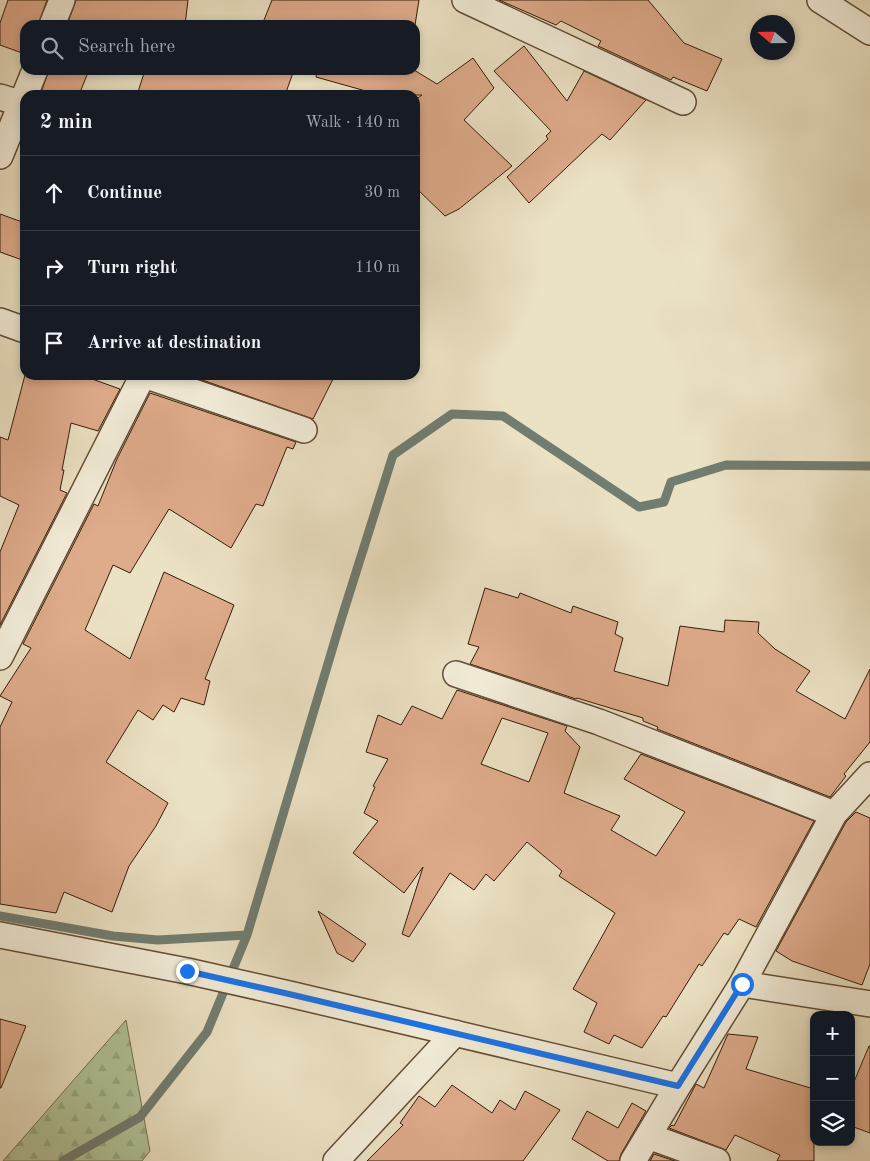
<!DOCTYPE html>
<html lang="en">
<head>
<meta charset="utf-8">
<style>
	:root { --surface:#171b24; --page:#242831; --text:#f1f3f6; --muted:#9ea1a6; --line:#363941 }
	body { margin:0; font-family:"Old Standard TT",serif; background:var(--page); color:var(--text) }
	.controls { position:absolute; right:15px; bottom:15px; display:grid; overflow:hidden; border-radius:10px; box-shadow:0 2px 8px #0003 }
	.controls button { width:45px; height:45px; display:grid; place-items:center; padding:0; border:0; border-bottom:1px solid var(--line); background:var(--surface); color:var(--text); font:25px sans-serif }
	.compass { position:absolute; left:750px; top:15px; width:45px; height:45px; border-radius:50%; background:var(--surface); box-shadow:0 2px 8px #0003; rotate:290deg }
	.stop { position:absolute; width:15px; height:15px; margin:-11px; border:4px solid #1a73e8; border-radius:50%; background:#fff }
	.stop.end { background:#1a73e8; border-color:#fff; box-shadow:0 1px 5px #0008 }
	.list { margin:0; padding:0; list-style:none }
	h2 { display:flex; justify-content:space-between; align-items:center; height:65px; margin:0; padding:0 20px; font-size:21px }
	h2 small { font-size:16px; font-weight:400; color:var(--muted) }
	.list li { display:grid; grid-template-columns:32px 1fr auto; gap:15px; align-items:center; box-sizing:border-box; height:75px; padding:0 20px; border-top:1px solid var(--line) }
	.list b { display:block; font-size:19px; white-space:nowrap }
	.list em { font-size:16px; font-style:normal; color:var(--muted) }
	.icon { flex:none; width:28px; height:28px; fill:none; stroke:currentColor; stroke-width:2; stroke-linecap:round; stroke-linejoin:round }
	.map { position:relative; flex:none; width:870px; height:1161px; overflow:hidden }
	.search { position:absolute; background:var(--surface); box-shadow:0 2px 8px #0003; left:20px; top:20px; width:400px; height:55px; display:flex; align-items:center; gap:12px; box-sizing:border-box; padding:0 18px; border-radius:15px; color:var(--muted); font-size:19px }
	.panel { position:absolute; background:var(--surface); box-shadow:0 2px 8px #0003; left:20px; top:90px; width:400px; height:290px; border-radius:15px }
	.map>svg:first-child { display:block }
	.forest { fill:url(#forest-firs); stroke:#747050 }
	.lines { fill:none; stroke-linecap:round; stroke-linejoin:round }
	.stream { stroke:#717d71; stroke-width:9 }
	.building { fill:#deab8b; stroke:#361c06; fill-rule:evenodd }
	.minor-casing { stroke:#634d35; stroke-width:28 }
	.minor { stroke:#f2ecd8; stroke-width:25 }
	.route { stroke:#1a73e8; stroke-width:6 }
</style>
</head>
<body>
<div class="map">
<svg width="870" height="1161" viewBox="0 0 870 1161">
	<defs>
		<pattern id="forest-firs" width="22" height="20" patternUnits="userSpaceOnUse" patternTransform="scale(1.25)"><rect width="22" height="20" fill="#b1c499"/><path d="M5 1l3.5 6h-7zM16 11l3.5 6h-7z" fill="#99a882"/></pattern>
	</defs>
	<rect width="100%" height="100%" fill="#ebe1c3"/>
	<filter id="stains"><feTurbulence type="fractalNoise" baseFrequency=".004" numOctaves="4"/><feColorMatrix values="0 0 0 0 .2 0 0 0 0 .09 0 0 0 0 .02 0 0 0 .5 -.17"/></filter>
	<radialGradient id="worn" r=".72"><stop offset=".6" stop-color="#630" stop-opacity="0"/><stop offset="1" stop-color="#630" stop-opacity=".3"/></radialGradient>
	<path class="forest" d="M126,1020L150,1151L142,1161H3Z"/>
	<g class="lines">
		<path class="stream" d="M0,916L113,936L158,940L247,935
			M63,1161L140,1117L207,1032L247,935L341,620L393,455L452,414L503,416L639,507L664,502L671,482L726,465L870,466"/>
	</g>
	<path class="building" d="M8,0H47L38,25H25V54L0,45V23Z
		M76,0H188L185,25H67Z
		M272,0H419L415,25H262Z
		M499,0H648L684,43L722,59L707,91L673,77L671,80L598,46L601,41L561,21L556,25Z
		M524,46L567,101L584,71L646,100L610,140L602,134L529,203L507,177L548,139L546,136L551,131L494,71Z
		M473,58L494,88L464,120L512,166L459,209L445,216L415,187V100L422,95H380L316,77L317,70H414L437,84Z
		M49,70H89L79,95H40Z
		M145,70H294L285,95H137Z
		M0,214L25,223V261L0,252Z
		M25,375H81L120,389L98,431L71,423L62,470H64L60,490L67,493L0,625V552L19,505L0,496V437L8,440Z
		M188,375H335L313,419Z
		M150,393L296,442L293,449L287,447L263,506L256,504L231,548L169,509L130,573L113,565L85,630L130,659L164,572L234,605L205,679L210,681L204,705L181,698L174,712L163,705L153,720L138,710L106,762L168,803L156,826L129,866L112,912L64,892L56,913L0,904V727L12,702L0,696L31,648L23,644L94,504L98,506L117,459Z
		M485,588L518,598L520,593L571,613L573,606L618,622L615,634L623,638L614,671L668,686L680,626L724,632L725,620L759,622L758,633L775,649L810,671L796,691L845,719L870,669V742L844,774L846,776L830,797L657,729L658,727L643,721V718L577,698L576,699L470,664L479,647L468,644Z
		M457,690L567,726L565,731L580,747L564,793L620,816L611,830L656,856L685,812L624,779L641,754L814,821L756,927L739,919L728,935L724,933L702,966L699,964L666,1017L663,1016L642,1048L614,1035L609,1044L584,1032L597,1003L573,989L615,913L559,876L562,871L527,842L494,881L486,874L474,890L450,873L409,937L402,934L423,867L404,893L353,853L378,821L364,813L375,787L373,786L388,759L366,752L378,715L401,725L412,706L442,719ZM502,718L548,733L529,782L481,764Z
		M856,812L870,818V964L862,985L792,961L776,951L846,822Z
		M318,911L366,944L353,962L337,953Z
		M0,1019L26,1026L1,1088H0Z
		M728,1034L758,1037L746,1069L814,1089V1161H777L780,1155L735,1135L726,1150L669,1128L672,1125L674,1126L696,1084L704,1088Z
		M869,1046H870V1133L851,1126V1089Z
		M452,1085L492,1113L500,1100L515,1110L525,1091L560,1110L523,1161H367L403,1125L400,1123L419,1096L435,1107Z
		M632,1103L646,1111L621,1154L619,1161H608L572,1139L587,1111L618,1128Z
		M654,1154L675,1161H650Z"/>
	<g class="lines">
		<defs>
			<path id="minor" d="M465,0L683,102
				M820,0L870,32
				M52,25L62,0
				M0,97L25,105
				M0,156L35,70
				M0,321L25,330
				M144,375L304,430
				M0,657L143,375
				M456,674L599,722L834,814
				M0,935L187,971L289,994L678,1086
				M742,984L870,1004
				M648,1136L717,1161
				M336,1161L455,1033
				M633,1161L678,1086L742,984L834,814L870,775"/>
		</defs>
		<use href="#minor" class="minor-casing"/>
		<use href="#minor" class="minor"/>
	</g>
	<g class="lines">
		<path class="route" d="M187,971L289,994L678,1086L742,984"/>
	</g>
	<rect width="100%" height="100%" filter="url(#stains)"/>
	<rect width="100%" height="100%" fill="url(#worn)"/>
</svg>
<div class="controls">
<button>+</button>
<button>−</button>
<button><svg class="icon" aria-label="layers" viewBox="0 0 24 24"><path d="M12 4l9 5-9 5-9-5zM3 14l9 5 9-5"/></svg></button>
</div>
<svg class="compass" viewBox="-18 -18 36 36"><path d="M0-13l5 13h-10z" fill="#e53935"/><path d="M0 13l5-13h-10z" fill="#9ea1a6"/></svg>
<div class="stop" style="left:742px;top:984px"></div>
<div class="stop end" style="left:187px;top:971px"></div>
<div class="search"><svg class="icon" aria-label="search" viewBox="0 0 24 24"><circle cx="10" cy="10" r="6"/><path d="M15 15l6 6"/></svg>Search here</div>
<section class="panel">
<h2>2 min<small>Walk · 140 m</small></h2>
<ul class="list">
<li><svg class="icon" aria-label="ahead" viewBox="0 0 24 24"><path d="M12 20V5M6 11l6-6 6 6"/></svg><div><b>Continue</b></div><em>30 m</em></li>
<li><svg class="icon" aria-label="right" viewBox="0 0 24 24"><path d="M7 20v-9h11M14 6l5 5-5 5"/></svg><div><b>Turn right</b></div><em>110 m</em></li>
<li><svg class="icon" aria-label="arrive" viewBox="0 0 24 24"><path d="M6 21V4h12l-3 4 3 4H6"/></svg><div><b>Arrive at destination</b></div></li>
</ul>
</section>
</div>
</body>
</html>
